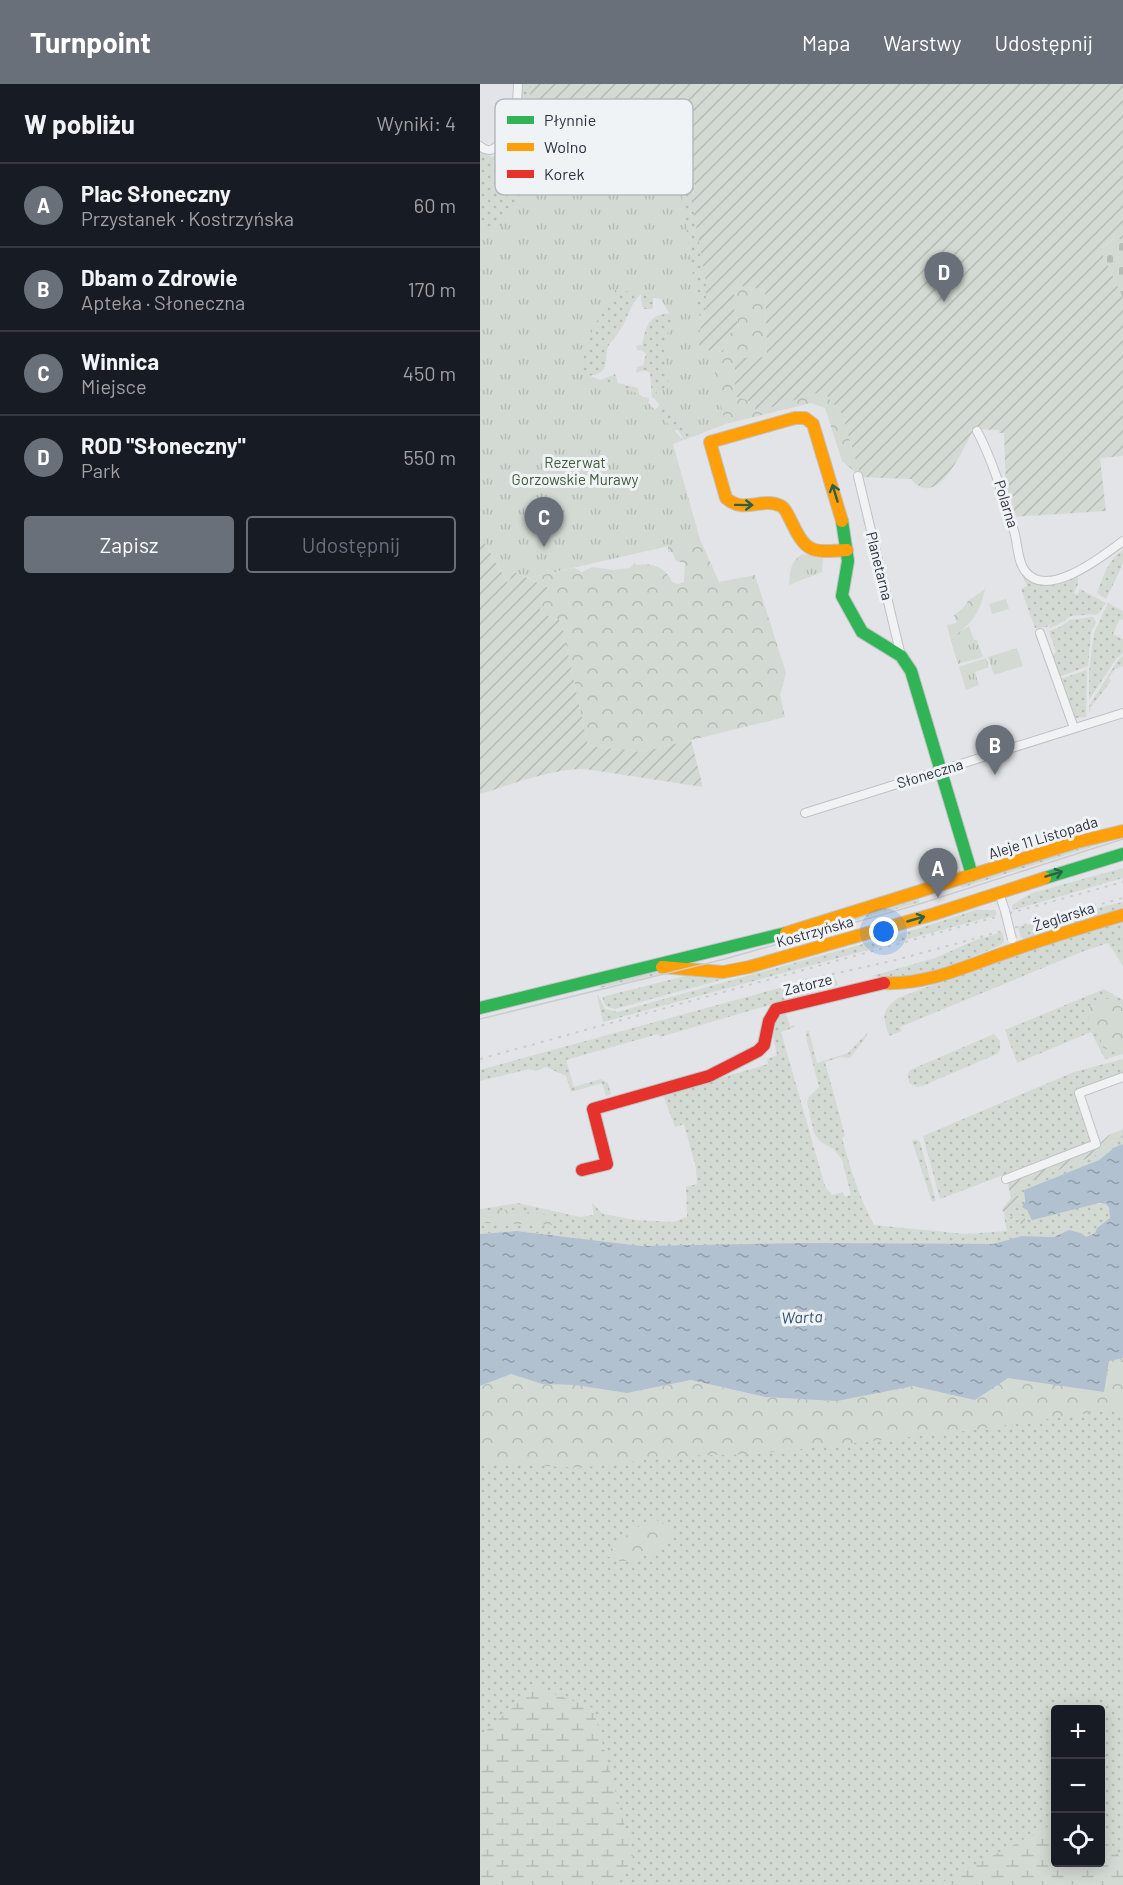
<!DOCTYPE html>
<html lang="pl">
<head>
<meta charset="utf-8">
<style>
	:root { --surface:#171b24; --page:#242831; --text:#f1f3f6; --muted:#9ea1a6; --line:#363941; --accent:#6a707a }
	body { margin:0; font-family:Barlow,sans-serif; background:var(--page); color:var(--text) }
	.controls { position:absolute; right:18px; bottom:18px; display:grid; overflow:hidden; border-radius:6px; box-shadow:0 3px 15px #0003 }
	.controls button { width:54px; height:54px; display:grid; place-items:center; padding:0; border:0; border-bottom:2px solid var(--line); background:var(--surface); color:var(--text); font:30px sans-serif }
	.you { position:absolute; left:404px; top:848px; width:21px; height:21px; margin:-15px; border:4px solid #fff; border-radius:50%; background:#1a73e8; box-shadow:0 0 0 9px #1a73e833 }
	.badge { display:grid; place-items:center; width:39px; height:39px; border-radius:50%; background:var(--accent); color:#fff; font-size:20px; font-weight:700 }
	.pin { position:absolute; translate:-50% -50px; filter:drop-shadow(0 2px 3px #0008) }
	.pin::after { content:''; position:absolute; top:32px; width:21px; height:18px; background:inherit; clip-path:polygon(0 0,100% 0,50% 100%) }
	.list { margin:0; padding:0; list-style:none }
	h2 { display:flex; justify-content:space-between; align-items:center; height:78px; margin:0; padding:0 24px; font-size:26px }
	h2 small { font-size:20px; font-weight:400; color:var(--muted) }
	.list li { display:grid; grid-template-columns:39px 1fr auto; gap:18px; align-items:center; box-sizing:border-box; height:84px; padding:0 24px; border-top:2px solid var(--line) }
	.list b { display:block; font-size:22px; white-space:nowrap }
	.list p { margin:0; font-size:20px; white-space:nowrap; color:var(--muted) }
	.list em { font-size:20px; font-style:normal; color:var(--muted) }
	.actions { display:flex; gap:12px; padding:18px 24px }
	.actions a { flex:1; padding:14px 0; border:2px solid var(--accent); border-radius:6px; text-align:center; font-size:21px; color:var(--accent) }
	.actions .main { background:var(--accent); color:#fff }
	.icon { flex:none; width:33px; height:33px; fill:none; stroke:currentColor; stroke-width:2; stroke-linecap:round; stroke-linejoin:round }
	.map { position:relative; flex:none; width:643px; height:1801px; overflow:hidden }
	header { display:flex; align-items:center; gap:36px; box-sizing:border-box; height:84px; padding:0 30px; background:var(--accent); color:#fff }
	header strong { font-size:28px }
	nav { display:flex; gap:33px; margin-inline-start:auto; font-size:21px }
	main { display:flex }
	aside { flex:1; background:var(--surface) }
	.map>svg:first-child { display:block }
	.grass { fill:url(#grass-dots); fill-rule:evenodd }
	.forest { fill:url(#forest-crowns) }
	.wetland { fill:url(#wetland-marsh) }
	.cemetery { fill:url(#cemetery-stones) }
	.park { fill:url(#park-tufts) }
	.garden { fill:url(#garden-furrows) }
	.pitch { fill:#d3dad3 }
	.water { fill:url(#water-ripples) }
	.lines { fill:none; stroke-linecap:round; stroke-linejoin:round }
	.street-casing { stroke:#c0c2c5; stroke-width:10 }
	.fast-casing { stroke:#c0c2c5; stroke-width:14 }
	.slow-casing { stroke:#c0c2c5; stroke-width:14 }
	.jam-casing { stroke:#c0c2c5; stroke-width:14 }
	.street { stroke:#f1f2f4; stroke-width:8 }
	.fast { stroke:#30b455; stroke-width:12 }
	.slow { stroke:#ff9f0a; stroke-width:12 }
	.jam { stroke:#e5322d; stroke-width:12 }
	.tram { stroke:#cbccce; stroke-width:1.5 }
	.rail { stroke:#cbccce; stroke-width:2; stroke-dasharray:3 6; stroke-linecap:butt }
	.street-bridge-casing { stroke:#c0c2c5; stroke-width:10; stroke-linecap:butt }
	.street-bridge { stroke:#f1f2f4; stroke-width:8 }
	.oneway { stroke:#2c6047 }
	.labels { text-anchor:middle; stroke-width:6; stroke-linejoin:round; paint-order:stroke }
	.park-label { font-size:15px; fill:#3f5939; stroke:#f0f3f6 }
	.street-label { font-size:15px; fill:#2a323f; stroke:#f0f3f6 }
	.water-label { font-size:16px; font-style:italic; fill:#375270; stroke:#f0f3f6 }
	.key { fill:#f0f3f6; stroke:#b5b9bf; stroke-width:1.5 }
	.key-label { font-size:16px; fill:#2a323f }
</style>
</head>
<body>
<header>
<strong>Turnpoint</strong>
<nav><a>Mapa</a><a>Warstwy</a><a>Udostępnij</a></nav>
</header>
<main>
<aside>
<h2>W pobliżu<small>Wyniki: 4</small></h2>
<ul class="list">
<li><span class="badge">A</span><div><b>Plac Słoneczny</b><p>Przystanek · Kostrzyńska</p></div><em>60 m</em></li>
<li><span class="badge">B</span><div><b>Dbam o Zdrowie</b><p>Apteka · Słoneczna</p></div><em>170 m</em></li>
<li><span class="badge">C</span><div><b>Winnica</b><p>Miejsce</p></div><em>450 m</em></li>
<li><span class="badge">D</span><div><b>ROD &quot;Słoneczny&quot;</b><p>Park</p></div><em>550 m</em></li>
</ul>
<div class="actions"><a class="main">Zapisz</a><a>Udostępnij</a></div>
</aside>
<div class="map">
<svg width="643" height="1801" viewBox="0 0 643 1801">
	<defs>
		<pattern id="grass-dots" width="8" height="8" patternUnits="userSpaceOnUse" patternTransform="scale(1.5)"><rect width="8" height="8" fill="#d3dad3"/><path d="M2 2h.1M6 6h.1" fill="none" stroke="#b5bcb6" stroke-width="1.8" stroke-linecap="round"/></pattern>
		<pattern id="forest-crowns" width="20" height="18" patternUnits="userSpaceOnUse" patternTransform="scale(1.5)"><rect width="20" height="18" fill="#d3dad3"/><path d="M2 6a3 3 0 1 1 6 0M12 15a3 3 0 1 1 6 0" fill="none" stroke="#b5bcb6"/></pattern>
		<pattern id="wetland-marsh" width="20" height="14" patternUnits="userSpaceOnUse" patternTransform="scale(1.5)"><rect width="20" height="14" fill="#d3dad3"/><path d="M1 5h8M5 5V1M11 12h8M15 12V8" fill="none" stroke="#b5bcb6"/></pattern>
		<pattern id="cemetery-stones" width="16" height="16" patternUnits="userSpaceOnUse" patternTransform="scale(1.5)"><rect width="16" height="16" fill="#d3dad3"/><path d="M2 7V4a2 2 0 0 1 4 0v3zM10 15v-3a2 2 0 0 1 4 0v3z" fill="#b5bcb6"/></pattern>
		<pattern id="park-tufts" width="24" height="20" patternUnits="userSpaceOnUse" patternTransform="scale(1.5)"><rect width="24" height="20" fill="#d3dad3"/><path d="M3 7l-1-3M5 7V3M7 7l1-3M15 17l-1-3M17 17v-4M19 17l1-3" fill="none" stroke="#b5bcb6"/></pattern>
		<pattern id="garden-furrows" width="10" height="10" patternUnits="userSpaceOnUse" patternTransform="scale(1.5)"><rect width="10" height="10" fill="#d3dad3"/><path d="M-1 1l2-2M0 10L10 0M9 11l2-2" fill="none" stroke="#b5bcb6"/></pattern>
		<pattern id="water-ripples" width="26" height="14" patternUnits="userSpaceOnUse" patternTransform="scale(1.5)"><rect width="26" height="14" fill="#b2c1d0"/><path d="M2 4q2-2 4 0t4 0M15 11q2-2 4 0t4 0" fill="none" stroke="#919daa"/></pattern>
	</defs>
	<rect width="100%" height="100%" fill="#e2e4e7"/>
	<path class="grass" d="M41,0H51L46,54L135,53L134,25H146L173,46H190L193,78L215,100L213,109L226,198V222L218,254L230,266L245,340L204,356L198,346H192L174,326L179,322V317L172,313L170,289L164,286L156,289L157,283L163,281L166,270L162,266H157L156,262L162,261C170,222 179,234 209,226L178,214H173V225H165L162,222L161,210C150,220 148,234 140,246C137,252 132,256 129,261C124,270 129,281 121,288C116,291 109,292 103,293L0,260V67L12,73C35,66 38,20 41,0Z
		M135,290L138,299L158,304L159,312L169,314V318L165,319L118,297Z
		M643,466V480L626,515L617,509C623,493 628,476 643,466Z
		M539,483L556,496L598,490V500L594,509L597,511L600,505L626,519L618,530L591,532L579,540L569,544L571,539L567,543L555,544L541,505L547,502Z
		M628,519L643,527V536L640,535L633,550L643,555V569L636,575L609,616V587L614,549Z
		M613,533L616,538L611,548L608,582L579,593L572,571L576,568L569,547L580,543L590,536Z
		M643,572V582L635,585L629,594L631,597L611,623L609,630V622L638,576Z
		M607,586L606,633L594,634L580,595Z
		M643,753L481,804L480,800L589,765Z
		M643,784V794L533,826L532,821L552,809Z
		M438,814L440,818L297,859L296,857L420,819L421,821L422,819Z
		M643,818V828L549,854L545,855L541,853L538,843Z
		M496,826H515L517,831L123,938L117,911H118L125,925L137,928L437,845Z
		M643,834V882L628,859L604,867L420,943L422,947L409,952C403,932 400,928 418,914L538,868Z
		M522,848L524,857L521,861L477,879L422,897L392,892L455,874L496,856Z
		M197,886L120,904L119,900L176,887Z
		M266,889L135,925L126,922L122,913L213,890Z
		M354,892L358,901L180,953L178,950L86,976L94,1003L121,995L128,999L131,1010L126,1012L122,999L91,1008L86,992L66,983L56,987L49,985L0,997V986L310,901Z
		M624,905L643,916V970L625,975L611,948L537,979L525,946Z
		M305,927L310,942L315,941V943L301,948L345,1102L352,1111L363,1108L365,1113L371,1111L362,1075L353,1065L341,1058L334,1049L327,1018L329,1013L339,1003L326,953L327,947H329L337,979L368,969L387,949L386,953L370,974L361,973L345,978L363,1044L365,1052L362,1054C370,1084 379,1113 394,1141L485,1150L527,1147L524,1132L526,1134L540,1136L544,1132L533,1133L529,1131L528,1126L535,1103L618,1070L631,1058L643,1053V1060L635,1063L619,1076L544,1106L545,1118L626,1120L629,1124L630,1134L617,1144L615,1149L606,1154L601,1149L589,1146L574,1153L542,1152L513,1160L463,1161L162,1162L36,1147L0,1150V1125L38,1119L100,1133L114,1131L112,1119L123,1130L155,1136L193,1138L207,1133L206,1103L217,1100L216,1084L204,1040L195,1043L183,1011L288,980L287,975L297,971L291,943L301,928Z
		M514,950L520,957V966L517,970L442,1002L437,1003L429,999L428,990L430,986Z
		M643,975V989L594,1007L611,1058L460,1115L443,1052L594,988Z
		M435,1055L440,1058L456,1117L452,1118L432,1057Z
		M643,1274V1801H0V1302L285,1313ZM576,1626H620V1778H576Z"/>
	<path class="forest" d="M254,201L285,206L287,274H262L276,327L343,307L362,330L381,393L362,377L345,324L331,319L245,340L230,266L243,268L250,249L259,243L254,224Z
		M215,444L239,498L275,491L306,589L300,611L305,633L162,668L108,662L81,537L59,528L69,504L48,494L94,484L102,488L112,483L134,486L150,484L155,478L156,481C171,478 186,483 192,498L198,500L204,498L205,479L196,477L192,468H188V459Z
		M505,505C500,530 491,541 470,554L467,541L477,539L474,531L483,524L488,517Z
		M622,913L643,920V965L633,967L623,964L619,950L608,933L610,922Z
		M9,1126H37L67,1131L85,1141L0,1139V1128Z
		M643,1274V1324L494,1346L274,1370L200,1372L99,1384L0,1378V1302L31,1290L62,1300L95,1301L147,1309L211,1296L285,1313L357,1317L433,1302L495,1316L528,1294L624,1307L629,1276Z
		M172,1434L189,1442L193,1456L171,1470L142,1478L124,1471L149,1449Z"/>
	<path class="wetland" d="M55,1603L113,1624L153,1772L138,1801H0V1652Z
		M575,1739L576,1778H620L621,1743L643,1779V1801H457Z"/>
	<path class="cemetery" d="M634,155H643V214L620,165Z"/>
	<path class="park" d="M178,53L200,99L218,227L229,261L245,340L214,352L175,316L177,307L189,303L184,264L192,234L181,215L136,205L113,244L99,288L161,311L203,356L193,360L220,455L48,494L34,488L29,500L0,451V141L19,145L68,69L46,55Z
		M323,470L343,474L342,488L309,501C310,488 310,477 323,470Z
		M489,542L494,556H497L503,573L478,580L470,554Z
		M537,564L543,582L514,591L508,573Z
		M506,574L509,583L495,588L499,601L486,606L479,583Z"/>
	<path class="garden" d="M51,0H643V155H633L620,165L643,214V372L620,374L626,427L531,433L526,407L524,349H519V346L494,345C483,364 458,428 431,395L381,393L362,330L343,307L276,328L274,319L255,312V277L261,274L287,273L285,206L254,201V224L259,243L250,249L243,268L220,265L218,254L226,222V198L212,119L215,100H201L193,78L190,46H173L146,25H135V54L46,55Z
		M0,451L28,499L34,488L69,504L59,528L81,537L108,662L162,668L211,656L223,703L105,685C69,685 34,700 0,710Z
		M643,1045V1053L631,1058L618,1070L536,1103L539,1116L529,1122V1131L533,1133L544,1132L546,1140L541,1141L540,1136L526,1134L522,1125L531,1114L528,1100L530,1095L618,1061L629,1051Z"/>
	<path class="pitch" d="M526,515L529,525L512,530L509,520Z"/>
	<path class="water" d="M643,1060V1274L629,1277L624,1308L528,1294L495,1316L433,1302L357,1317L285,1313L211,1296L147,1309L95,1301L62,1300L31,1290L0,1302V1150L36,1147L162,1162L329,1159L513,1160L542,1152L574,1153L589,1146L601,1149L606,1153L615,1149L617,1144L630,1134L629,1124L626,1120L619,1119L552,1136L547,1126L542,1123L545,1118L544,1106L619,1076L635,1063Z"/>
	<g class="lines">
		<defs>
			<path id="street" d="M0,62C6,67 11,68 17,62C37,46 37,23 38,0
				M497,347C514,379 523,413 534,447C538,460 537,476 545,487C567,517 624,471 643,457
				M378,392L421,572
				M560,549L594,644
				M325,729L643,629
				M519,808L525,827
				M526,1095L616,1060L599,1009L643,993"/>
			<path id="fast" d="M362,437L368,477L362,512L382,548L421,572L431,587L492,791
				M565,794L643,770
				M0,924L306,849"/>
			<path id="slow" d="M362,437L333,340L325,334H315L230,358L246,414C265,431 282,412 301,422C305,424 307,429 309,433C326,468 328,469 367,466
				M306,849L597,758L643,747
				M182,883L243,888L269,883L454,830L565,794
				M404,899C450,901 490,880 533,866C569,853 606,842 643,831"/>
			<path id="jam" d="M102,1086L127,1080L113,1025L229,992L278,967L284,961L289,937L296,925L404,899"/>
		</defs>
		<use href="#street" class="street-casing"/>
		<use href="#fast" class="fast-casing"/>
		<use href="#slow" class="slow-casing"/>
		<use href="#jam" class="jam-casing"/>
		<use href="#street" class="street"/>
		<use href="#fast" class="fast"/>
		<use href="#slow" class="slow"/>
		<use href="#jam" class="jam"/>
		<path class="tram" d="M0,935L241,876L436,821L643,755"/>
		<path class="rail" d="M308,900L416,876L643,814
			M0,975L643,798"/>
		<defs>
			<path id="street-bridge" d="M525,827L532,855"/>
		</defs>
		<use href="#street-bridge" class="street-bridge-casing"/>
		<use href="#street-bridge" class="street-bridge"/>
	</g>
	<defs><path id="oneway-shaft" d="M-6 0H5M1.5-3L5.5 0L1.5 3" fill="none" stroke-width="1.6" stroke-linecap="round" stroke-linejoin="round" transform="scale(1.5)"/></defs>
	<g class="oneway">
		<use href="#oneway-shaft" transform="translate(355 409) rotate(-107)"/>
		<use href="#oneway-shaft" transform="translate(264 421) rotate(1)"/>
		<use href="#oneway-shaft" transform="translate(574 790) rotate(-17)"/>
		<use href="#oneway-shaft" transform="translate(436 835) rotate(-16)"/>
	</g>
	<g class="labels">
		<g class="park-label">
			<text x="95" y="384">Rezerwat<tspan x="95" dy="17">Gorzowskie Murawy</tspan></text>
		</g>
		<g class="street-label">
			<text transform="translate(526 420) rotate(73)" y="5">Polarna</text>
			<text transform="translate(399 482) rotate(76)" y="5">Planetarna</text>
			<text transform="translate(450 690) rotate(-17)" y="5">Słoneczna</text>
			<text transform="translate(563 754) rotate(-17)" y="5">Aleje 11 Listopada</text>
			<text transform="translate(584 833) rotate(-18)" y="5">Żeglarska</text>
			<text transform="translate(335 848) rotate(-16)" y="5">Kostrzyńska</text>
			<text transform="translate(328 901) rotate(-14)" y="5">Zatorze</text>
		</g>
		<g class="water-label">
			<text transform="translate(322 1233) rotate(-2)" y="6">Warta</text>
		</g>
	</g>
	<rect x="15" y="15" width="198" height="96" rx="9" class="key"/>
	<rect x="27" y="32" width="27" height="8" fill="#30b455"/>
	<rect x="27" y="59" width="27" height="8" fill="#ff9f0a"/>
	<rect x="27" y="86" width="27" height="8" fill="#e5322d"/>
	<g class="key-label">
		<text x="64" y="42">Płynnie</text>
		<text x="64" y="69">Wolno</text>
		<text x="64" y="96">Korek</text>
	</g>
</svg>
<div class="controls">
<button>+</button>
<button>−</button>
<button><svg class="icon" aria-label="locate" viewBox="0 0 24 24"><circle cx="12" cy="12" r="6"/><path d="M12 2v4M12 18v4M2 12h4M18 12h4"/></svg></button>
</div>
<div class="you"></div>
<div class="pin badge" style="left:458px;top:814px">A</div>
<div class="pin badge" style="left:515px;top:691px">B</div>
<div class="pin badge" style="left:64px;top:463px">C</div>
<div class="pin badge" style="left:464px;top:218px">D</div>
</div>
</main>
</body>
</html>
